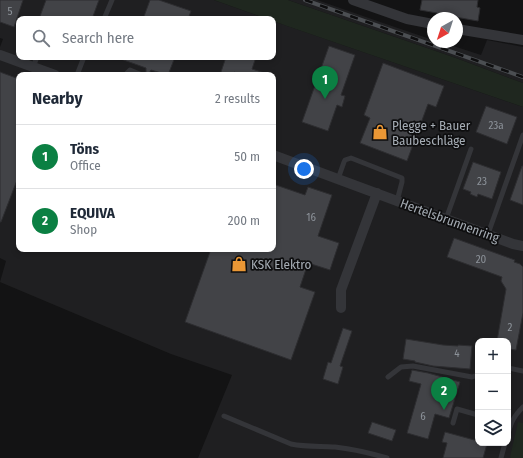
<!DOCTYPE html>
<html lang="en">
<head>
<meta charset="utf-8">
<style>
	:root { --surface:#fff; --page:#f2f2f3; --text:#1f2937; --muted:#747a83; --line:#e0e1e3; --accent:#0b8043 }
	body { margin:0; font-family:"Fira Sans Condensed",sans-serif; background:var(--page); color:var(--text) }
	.controls { position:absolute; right:12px; bottom:12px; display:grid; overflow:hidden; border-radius:8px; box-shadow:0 2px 6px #0003 }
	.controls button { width:36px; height:36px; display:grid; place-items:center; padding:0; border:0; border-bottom:1px solid var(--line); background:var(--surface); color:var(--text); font:20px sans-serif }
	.compass { position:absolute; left:427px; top:12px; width:36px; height:36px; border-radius:50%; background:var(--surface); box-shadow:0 2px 6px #0003; rotate:219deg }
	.you { position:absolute; left:304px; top:169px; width:14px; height:14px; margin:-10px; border:3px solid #fff; border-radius:50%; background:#1a73e8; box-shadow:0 0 0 6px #1a73e833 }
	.badge { display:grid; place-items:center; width:26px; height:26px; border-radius:50%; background:var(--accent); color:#fff; font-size:13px; font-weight:700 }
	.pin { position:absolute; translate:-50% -33px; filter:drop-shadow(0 1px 2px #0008) }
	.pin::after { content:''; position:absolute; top:21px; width:14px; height:12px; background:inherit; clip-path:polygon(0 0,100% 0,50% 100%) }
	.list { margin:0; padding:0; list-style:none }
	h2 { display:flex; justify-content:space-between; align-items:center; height:52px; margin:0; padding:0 16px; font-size:17px }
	h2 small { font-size:13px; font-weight:400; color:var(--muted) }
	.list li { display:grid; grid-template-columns:26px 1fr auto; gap:12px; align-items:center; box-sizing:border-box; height:64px; padding:0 16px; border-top:1px solid var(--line) }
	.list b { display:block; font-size:15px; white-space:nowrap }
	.list p { margin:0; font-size:13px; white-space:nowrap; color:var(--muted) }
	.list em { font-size:13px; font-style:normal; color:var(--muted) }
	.icon { flex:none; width:22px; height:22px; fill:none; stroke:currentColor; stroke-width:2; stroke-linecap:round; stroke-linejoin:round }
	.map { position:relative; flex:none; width:523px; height:458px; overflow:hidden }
	.search { position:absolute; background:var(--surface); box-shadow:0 2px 6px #0003; left:16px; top:16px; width:260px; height:44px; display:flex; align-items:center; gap:10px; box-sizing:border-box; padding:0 14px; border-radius:8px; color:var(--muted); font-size:15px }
	.panel { position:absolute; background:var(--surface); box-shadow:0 2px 6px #0003; left:16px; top:72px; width:260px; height:180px; border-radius:8px }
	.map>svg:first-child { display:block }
	.built { fill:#1f1f21; fill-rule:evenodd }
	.green { fill:#1f271f }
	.building { fill:#424347; stroke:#2d2d30 }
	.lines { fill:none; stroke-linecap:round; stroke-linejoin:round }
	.lane { stroke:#343539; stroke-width:5 }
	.street { stroke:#343539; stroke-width:10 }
	.rail-casing { stroke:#4b4e52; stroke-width:4 }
	.rail { stroke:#0e0e0f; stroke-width:2.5; stroke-dasharray:8; stroke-linecap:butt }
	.labels { text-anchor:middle; stroke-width:3.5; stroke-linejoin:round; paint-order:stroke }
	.number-label { font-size:11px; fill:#8c9299 }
	.poi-label { font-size:13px; fill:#a5acb4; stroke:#0e0e0f; text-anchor:start }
	.street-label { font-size:13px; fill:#a5acb4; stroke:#0e0e0f }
</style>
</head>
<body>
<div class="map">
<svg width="523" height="458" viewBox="0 0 523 458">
	<rect width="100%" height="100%" fill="#131314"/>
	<path class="built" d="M0,0H214L267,19H19V57H273V21L523,107V458H198L232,375L171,354L0,282L6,261L0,258V47L3,39L0,38ZM19,75H273V249H19ZM478,341H508V443H478Z
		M288,0H317L386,24L433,40V42H441L481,55L487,40L523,47V83L456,58Z"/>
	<path class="green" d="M214,0H288L456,58L523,83V107L287,26L273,21V19H267Z
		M518,422L523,423V458H511L510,457Z"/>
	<path class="building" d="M0,0H23L14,27L0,22Z
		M46,0H99L92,19H39Z
		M150,0H159L191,11L188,19H143Z
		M422,0H478L477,7L480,8L478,21L455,17V18L436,17L437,13L420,10Z
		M329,46L355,55L341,95L345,96L342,107L337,105L328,131L302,122Z
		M119,57H175L168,75L151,70L148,75H146V68L118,58Z
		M226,57H256L252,69L268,74L267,75H241L234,72L233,75H220Z
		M383,63L444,86L436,107L428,104L407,161L360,143L370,118L364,115Z
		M0,72L19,79V175L1,222H0Z
		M486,106L517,117L507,144L476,132Z
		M473,162L501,172L492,199L478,194L477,197L470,194L471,192L463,189Z
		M522,166H523V205L510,200Z
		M273,184L305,195L308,187L332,195L318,236L339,243L330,270L308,263L300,287L315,292L291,360L185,322L211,249H273Z
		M454,238L515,260L514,262L520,264L523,267V313L516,350L508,349V341H497L506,289L501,281L502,277L447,257Z
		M343,328L352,331L340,366L343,367L338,384L323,379L328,362L331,363Z
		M406,339L443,345L458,346V345L472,346L470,369L433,366L415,362V361L403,359Z
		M412,370L428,373L460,382L449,418L435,414L428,439L407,433L421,384L409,381Z
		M372,422L396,430L392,441L368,433Z
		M445,432L478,441V443L487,444L483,458H443L447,443L442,442Z"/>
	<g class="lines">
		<path class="lane" d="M104,19L112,0
			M33,67L37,57
			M77,75L84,57
			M125,75L130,70L142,75
			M338,179L344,162L345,160L351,158L402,178V182L397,201
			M446,219L471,149
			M488,234L523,135
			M508,368L523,371
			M388,377L401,367L413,366L472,377L478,375
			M224,416L291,444C306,447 320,446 335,447C352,449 370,453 387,458
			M453,423L457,409L478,415
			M508,434C511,422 514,416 523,407
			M501,458L505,443"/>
		<path class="street" d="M353,0L407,19L433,24
			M457,29L523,40
			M0,55L55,75
			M273,155L513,244L523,246
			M341,308V290L377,193"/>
		<defs>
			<path id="rail" d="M305,0L523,77"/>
		</defs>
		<use href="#rail" class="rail-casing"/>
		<use href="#rail" class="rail"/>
	</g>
	<defs>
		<symbol id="shop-bare" viewBox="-9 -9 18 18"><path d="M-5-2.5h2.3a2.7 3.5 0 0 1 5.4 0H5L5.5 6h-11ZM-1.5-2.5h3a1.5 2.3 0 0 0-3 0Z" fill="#ea9735" stroke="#0e0e0f" stroke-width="2.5" paint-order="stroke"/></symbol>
	</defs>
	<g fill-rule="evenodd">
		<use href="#shop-bare" x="369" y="121" width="22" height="22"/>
		<use href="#shop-bare" x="228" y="253" width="22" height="22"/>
	</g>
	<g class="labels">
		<g class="number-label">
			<text x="10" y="15">5</text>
			<text x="496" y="129">23a</text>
			<text x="482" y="185">23</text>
			<text x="311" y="221">16</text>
			<text x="481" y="263">20</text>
			<text x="510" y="331">2</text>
			<text x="457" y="357">4</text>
			<text x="423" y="420">6</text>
		</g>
		<g class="poi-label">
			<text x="392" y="130">Plegge + Bauer<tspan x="392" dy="15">Baubeschläge</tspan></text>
			<text x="251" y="269">KSK Elektro</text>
		</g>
		<g class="street-label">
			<text transform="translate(450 220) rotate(20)" y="5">Hertelsbrunnenring</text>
		</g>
	</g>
</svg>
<div class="controls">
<button>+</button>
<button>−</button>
<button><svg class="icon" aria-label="layers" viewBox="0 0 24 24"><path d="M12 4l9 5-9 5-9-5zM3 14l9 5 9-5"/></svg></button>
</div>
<svg class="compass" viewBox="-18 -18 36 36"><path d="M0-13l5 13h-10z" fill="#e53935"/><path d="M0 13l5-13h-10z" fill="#747a83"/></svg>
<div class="you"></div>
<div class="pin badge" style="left:325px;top:99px">1</div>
<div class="pin badge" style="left:444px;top:410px">2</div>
<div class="search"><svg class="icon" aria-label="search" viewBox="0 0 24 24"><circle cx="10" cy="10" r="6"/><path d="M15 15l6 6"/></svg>Search here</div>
<section class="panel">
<h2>Nearby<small>2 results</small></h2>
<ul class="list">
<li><span class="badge">1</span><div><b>Töns</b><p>Office</p></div><em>50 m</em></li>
<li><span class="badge">2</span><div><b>EQUIVA</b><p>Shop</p></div><em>200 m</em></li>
</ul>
</section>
</div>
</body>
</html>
